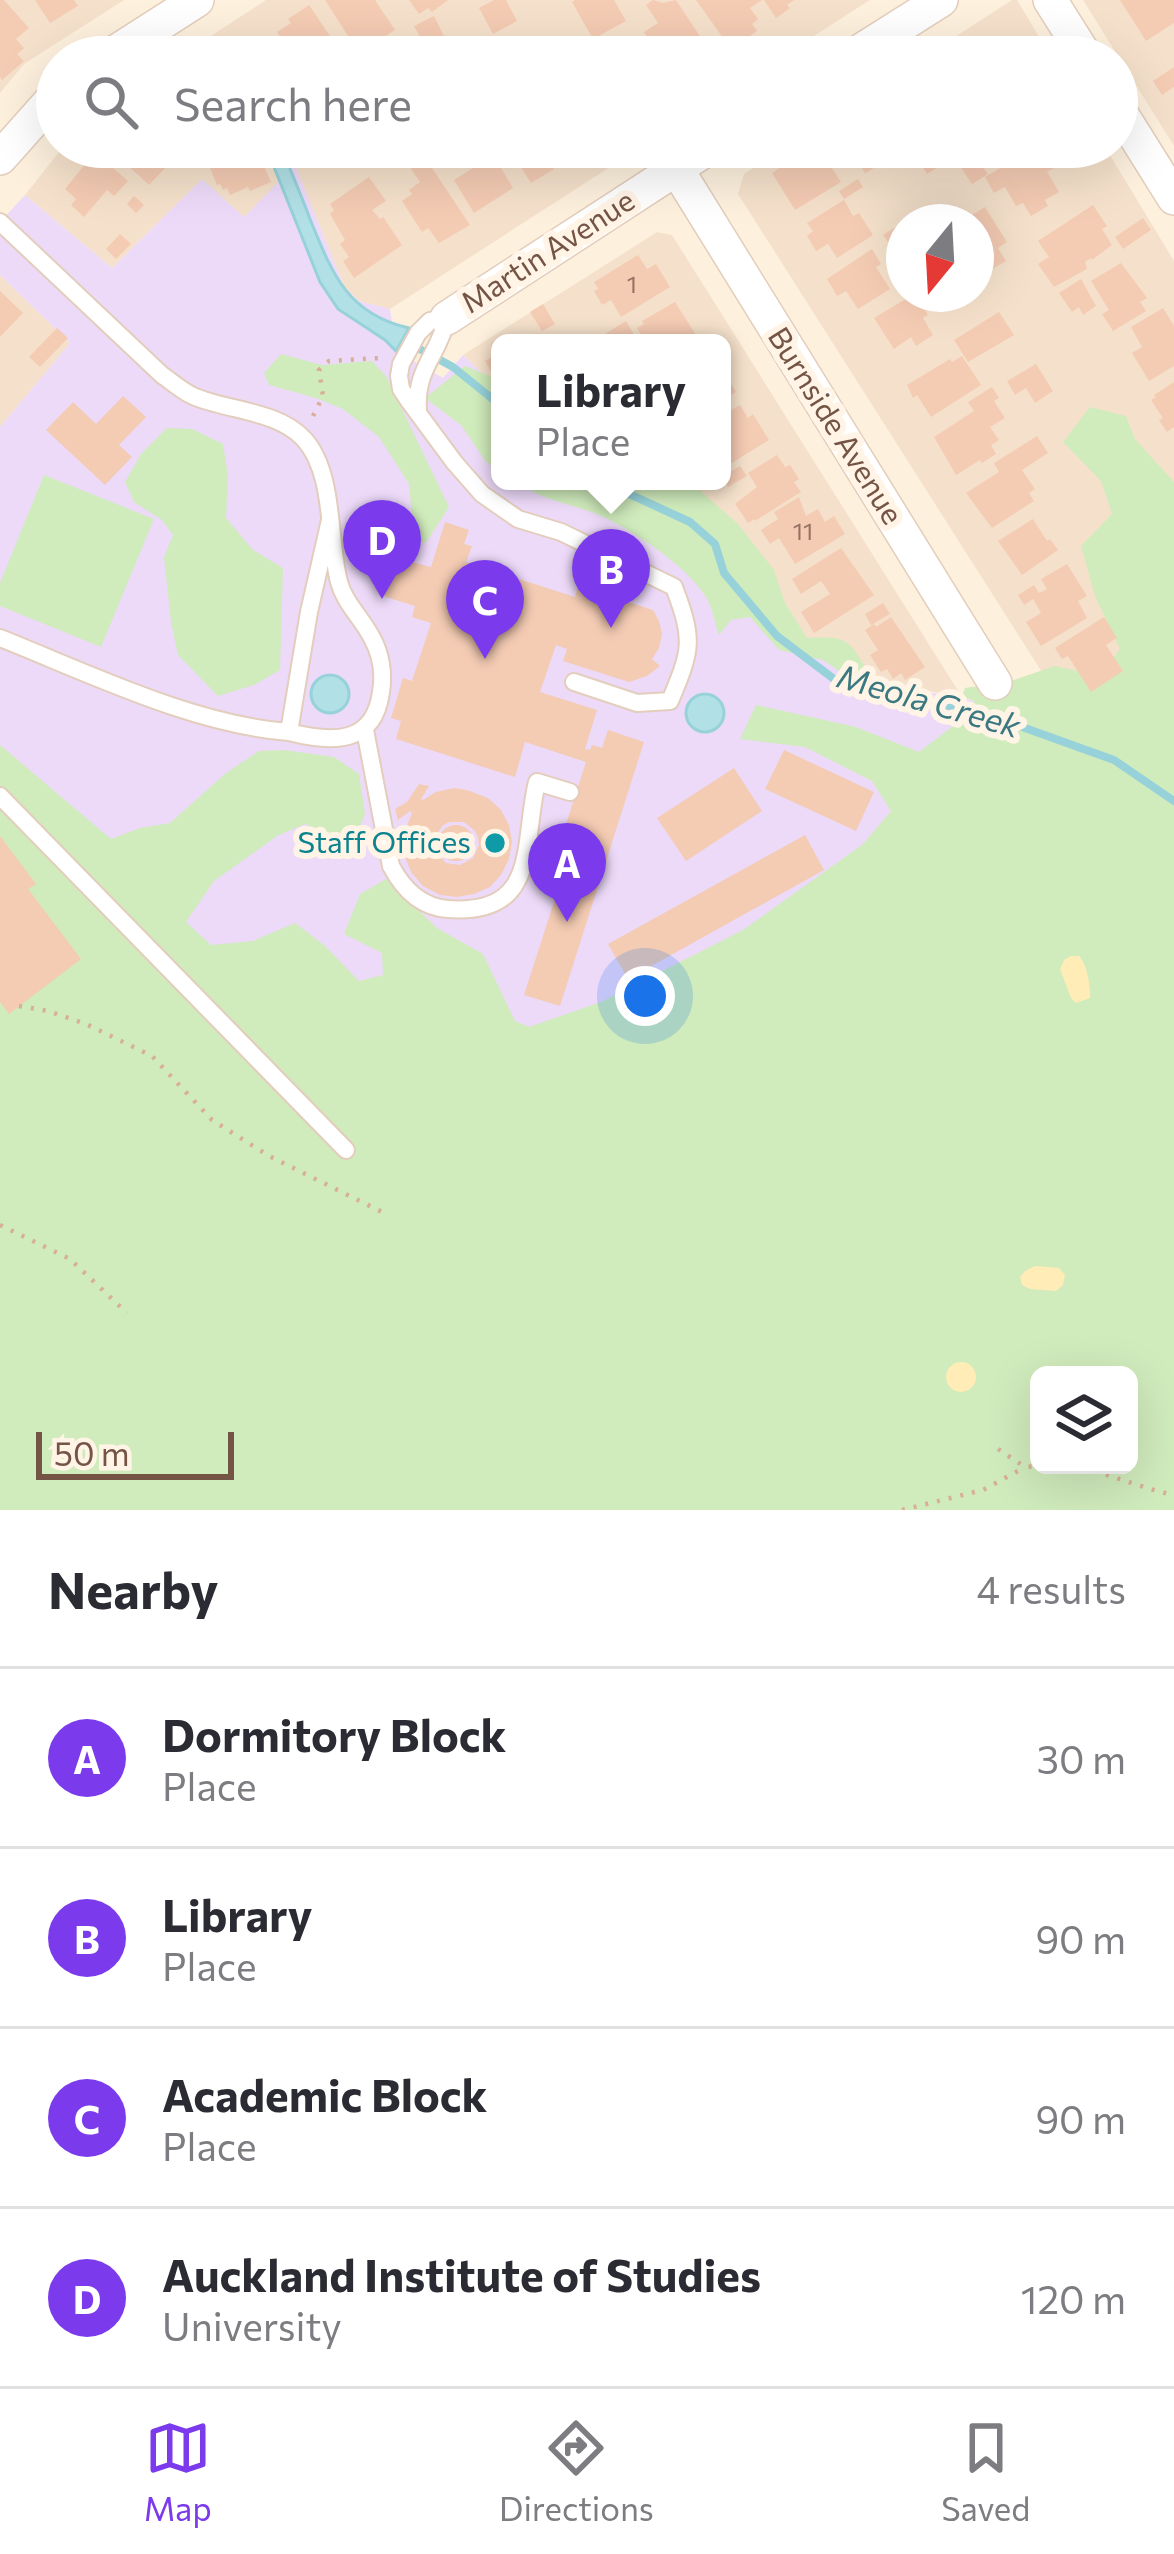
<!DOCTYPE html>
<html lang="en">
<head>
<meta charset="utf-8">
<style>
	:root { --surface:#fff; --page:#f2f2f3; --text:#2b2b33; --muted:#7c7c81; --line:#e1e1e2; --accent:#7c3aed }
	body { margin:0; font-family:Commissioner,sans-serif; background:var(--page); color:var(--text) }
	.controls { position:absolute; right:36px; bottom:36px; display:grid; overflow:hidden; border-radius:18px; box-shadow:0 12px 48px #0002 }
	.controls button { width:108px; height:108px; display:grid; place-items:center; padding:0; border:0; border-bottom:3px solid var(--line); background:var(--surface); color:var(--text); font:60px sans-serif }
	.compass { position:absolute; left:886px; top:204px; width:108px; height:108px; border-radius:50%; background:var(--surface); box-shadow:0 12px 48px #0002; rotate:198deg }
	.scale { position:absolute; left:36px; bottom:30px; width:198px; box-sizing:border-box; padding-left:12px; border:6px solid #745445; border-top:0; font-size:33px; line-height:42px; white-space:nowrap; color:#745445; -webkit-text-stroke:9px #fff4e5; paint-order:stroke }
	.you { position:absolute; left:645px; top:996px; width:42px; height:42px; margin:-30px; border:9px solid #fff; border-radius:50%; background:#1a73e8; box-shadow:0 0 0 18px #1a73e833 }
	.badge { display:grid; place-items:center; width:78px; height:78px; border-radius:50%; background:var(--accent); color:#fff; font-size:39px; font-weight:700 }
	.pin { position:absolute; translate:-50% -99px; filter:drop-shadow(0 3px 6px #0008) }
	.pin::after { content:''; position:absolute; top:63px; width:42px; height:36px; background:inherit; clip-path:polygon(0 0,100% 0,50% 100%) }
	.popup { position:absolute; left:491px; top:334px; width:240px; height:156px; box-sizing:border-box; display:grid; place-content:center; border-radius:18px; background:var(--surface); filter:drop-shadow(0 3px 9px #0005); font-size:39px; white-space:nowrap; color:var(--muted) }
	.popup b { font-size:45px; color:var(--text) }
	.popup::after { content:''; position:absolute; left:50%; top:100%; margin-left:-24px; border:24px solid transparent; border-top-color:var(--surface) }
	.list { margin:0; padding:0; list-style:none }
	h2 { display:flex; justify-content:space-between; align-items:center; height:156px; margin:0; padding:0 48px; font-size:51px }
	h2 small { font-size:39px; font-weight:400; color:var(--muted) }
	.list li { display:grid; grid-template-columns:78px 1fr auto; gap:36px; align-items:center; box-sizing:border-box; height:180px; padding:0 48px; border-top:3px solid var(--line) }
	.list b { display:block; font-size:45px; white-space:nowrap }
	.list p { margin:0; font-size:39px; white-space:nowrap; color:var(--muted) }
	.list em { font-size:39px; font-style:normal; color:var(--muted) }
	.icon { flex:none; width:66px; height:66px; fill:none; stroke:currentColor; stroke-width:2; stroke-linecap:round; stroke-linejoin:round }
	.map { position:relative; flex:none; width:1174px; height:1510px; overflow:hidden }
	.search { position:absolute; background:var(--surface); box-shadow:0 12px 48px #0002; left:36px; right:36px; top:36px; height:132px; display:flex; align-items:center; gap:30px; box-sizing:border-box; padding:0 42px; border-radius:66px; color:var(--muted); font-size:45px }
	.sheet { height:876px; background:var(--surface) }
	nav { display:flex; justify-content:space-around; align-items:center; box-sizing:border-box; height:168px; border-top:3px solid var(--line); background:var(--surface); font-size:33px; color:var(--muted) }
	nav a { display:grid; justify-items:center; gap:6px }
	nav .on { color:var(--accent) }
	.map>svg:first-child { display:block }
	.residential { fill:#f5e1cb; fill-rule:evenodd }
	.education { fill:#eddaf9 }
	.green { fill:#d0ebbc; fill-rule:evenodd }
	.sand { fill:#ffecb6 }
	.water { fill:#b1e1e7; stroke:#97d2da; stroke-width:3 }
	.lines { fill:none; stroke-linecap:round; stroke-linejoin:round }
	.stream { stroke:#97d2da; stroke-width:8 }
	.building { fill:#f4cbb3; fill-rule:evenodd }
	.lane-casing { stroke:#e3cdbc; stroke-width:20 }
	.street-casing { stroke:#e3cdbc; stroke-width:36 }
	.path { stroke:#d8ae97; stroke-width:4.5; stroke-dasharray:3 9; stroke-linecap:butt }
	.lane { stroke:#fff; stroke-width:16 }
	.street { stroke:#fff; stroke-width:33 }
	.culture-dot { fill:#0f9aa8; stroke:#fff4e5; stroke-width:4.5 }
	.labels { text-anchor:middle; stroke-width:12; stroke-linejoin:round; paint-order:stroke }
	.number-label { font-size:24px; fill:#947260 }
	.street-label { font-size:30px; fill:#745445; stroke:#fff4e5 }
	.culture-label { font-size:30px; fill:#0d838f; stroke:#fff4e5; text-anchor:end }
	.water-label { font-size:33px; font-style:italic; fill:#3b7982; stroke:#fff4e5 }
</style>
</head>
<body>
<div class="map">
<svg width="1174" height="1510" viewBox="0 0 1174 1510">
	<rect width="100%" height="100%" fill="#fdf0dd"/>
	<path class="residential" d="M0,0H124L24,64L0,93Z
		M266,0H870L781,57H179Z
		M1012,0H1017L1051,57H924Z
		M1083,0H1174V146Z
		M63,147H641L390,309L359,301L344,286L295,166L244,217L202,179L112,268L25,195Z
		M786,147H1105L1174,261V610L1068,724L1045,677L738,194L744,174ZM904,222H976V294H904Z
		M657,232L672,235L962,697L871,681L805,647L623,481H722V343H500V390L463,355Z
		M0,275L70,343L0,427Z"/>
	<path class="education" d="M295,165L344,286L359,301L390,309L396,351L443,378L463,355L500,390V481H623L805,647L871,681L1002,706L784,930L379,1111L0,753V427L70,343L0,275V222L25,195L112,268L202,179L244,217Z"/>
	<path class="green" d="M281,354L322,365L372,361L386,376L449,507L426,543L414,541L409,484L379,437L343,409L316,398L269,385L264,373Z
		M465,366L500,380V471L486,462L461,425L425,398Z
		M1090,407L1126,416L1135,439L1174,482V1510H0V745L111,839L140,828L170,823L226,773L259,751L284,750L334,757L359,774L365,814L353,843L305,824L277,836L214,881L186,922L211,945L253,941L295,923L324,945L359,981L383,975L382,953L344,934L360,894L386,879L437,928L483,954L515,1021L529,1027L601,1002L743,930L863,844L891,811L872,781L805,747L740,739L756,705L856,727L919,752L966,716L963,708L975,701L962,697L965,688L1008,682L1055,666L1100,676L1120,649L1095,596L1081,546L1112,514L1101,481L1063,442ZM1039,1375H1129V1465H1039Z
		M167,428L192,429L223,444L228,476L226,518L253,550L283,568L280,670L254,685L218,696L178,655L171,622L164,557L173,535L162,520L134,502L125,482L141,454Z
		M44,475L154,519L101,647L0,606V583Z
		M515,481H689L738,524L774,570L785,603L807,638C848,636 849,639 869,674L855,682L823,660L779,650L750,617L731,620L719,635C715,624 713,609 707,599C688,566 629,527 594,513C564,502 542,500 515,481Z"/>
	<path class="sand" d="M1071,956H1079C1087,964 1091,987 1090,998L1076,1003L1071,998L1060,969L1064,960Z
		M1035,1266L1059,1268L1065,1275L1063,1285L1056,1291L1030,1289L1022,1285L1020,1277L1025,1271Z
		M946 1377a15 15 0 1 1 30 0a15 15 0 1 1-30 0Z"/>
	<path class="water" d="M266,147H281C291,171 301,195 310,219C332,273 347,314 409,328L396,351L385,340L338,309L320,282Z
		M311 694a19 19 0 1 1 38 0a19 19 0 1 1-38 0Z
		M686 713a19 19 0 1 1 38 0a19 19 0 1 1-38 0Z"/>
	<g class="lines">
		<path class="stream" d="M414,346L453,367L500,405
			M601,481L690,522L715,544L724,573L777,636L834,679L992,716L1114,760L1174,801"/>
	</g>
	<path class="building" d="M0,0H4L29,28L16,39L24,48L17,54L24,61L2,80L0,77Z
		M35,0H74L78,6L50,23Z
		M325,0H375L395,30L359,53Z
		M409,0H448L432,12L428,8L419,14Z
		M494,0H506L517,21L493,34L479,8Z
		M575,0H614L626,21L593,39L572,2Z
		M653,0L663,3L676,0L711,53L705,57H660L644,32L658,23L646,5Z
		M696,0H762L750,8L758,19L752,24L757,31L731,49Z
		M764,0H794L787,5L790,8L776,18Z
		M1120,0H1174V23L1146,41Z
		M309,5L344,57H288L281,47L285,44L277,32L291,23L288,19Z
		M434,16L444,36L425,46L414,26Z
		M503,37L514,57H467Z
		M420,45L426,57H408L406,52Z
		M640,45L647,57H621Z
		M1174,67V87L1162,95L1153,81Z
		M112,147H155L171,162L149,185L110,149Z
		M217,147H222L224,153L238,147H263L270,163L264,166L271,182L250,191L248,187L230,195L227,188L223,190L220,184L217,185L204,153Z
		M361,147H395L371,163Z
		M462,147H469L474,155L455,167L448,155Z
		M488,147L513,188L474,213L454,180L479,164L474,156Z
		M508,147H558L565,157L551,166L554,169L531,183Z
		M813,147H818L841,182L795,210L772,173L786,164L784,161L803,149L805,152Z
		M857,147H893L877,158L881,164L865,173L852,154L859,150Z
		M910,147H942L935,151L943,164L927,174Z
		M1036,147H1046L1057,166L1047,172L1059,192L1045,200L1048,206L1031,216L1023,203L1016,206L1005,187L994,193L985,177Z
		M95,152L128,181L114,196L107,190L84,217L71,205L76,199L65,189Z
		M975,155L988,174L972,184L959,165Z
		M426,159L470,225L439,243L428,228L422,232L402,201L412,194L409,190L420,182L411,169Z
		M369,177L386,201L372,210L380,219L383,217L402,245L354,278L343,261L349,257L340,244L345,240L330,214L334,210L330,204Z
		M858,179L863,187L844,199L839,191Z
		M134,196L144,205L136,213L127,204Z
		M844,200L853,216L859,213L873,235L837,258L828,244L816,251L807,236L813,231L807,223Z
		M1093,205L1107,226L1102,229L1112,245L1092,260L1091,258L1085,262L1087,269L1054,287L1038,264L1049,257L1038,241Z
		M985,207L1007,242L998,248L1006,261L984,274L977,262L981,259L976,250V222H961Z
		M916,214L921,222H904V254L898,257L883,235Z
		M1143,218L1151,230L1123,249L1115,237Z
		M120,234L131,244L116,259L106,249Z
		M872,249L881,264L876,267L890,289L858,309L846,291L837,296L827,279Z
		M638,255L647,269L656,264L670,287L621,317L611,300L602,305L594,291L598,289L594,282Z
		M1121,263L1147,298L1140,302L1146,311L1113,331L1102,314L1109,310L1091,281Z
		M1081,279L1096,306L1083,315L1079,307L1072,312L1059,293Z
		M0,291L23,313L0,337Z
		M914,294L928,315L923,318L933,335L916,346L911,337L894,349L874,318Z
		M675,302L701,343H590L626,321L636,338L641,335L637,328L644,324L642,321Z
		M543,304L555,324L542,331L530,312Z
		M1163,308L1174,326V366L1149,381L1132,353L1142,347L1131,327Z
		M999,312L1014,335L968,362L954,340Z
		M57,328L68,338L40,367L29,357Z
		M497,354L500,359V379L497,381L485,361Z
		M962,356L981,385L931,417L917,395L913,398L907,385L950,359L952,362Z
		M1036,364L1053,391L1035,403L1026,388L1015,395L1007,381Z
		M722,369L736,392L722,401Z
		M1174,382V427L1167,432L1159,420L1163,418L1151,400L1156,397L1154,395Z
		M992,387L999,398L994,401L1005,418L990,427L999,440L991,445L996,454L982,463L980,460L956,475L934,437L974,411L968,402Z
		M123,396L146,417L119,445L132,457L105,485L46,430L73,402L96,424Z
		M740,405L748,418L753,414L769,440L722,469V416Z
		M1037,436L1048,453L1022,470L1035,489L1029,493L1034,501L992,528L966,493L999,472L994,463Z
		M777,455L785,467L790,465L799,479L794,482L801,492L755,521L754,519L748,523L735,504L757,487L748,473Z
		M740,466L747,476L728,487L722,477Z
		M799,497L806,516L818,509L825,522L834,516L845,534L795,564L779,538L770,544L761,530L778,519L774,512Z
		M1033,519L1047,541L1050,539L1058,550L1022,575L998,541Z
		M445,522L469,530L464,544L472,546L466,562L575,597L578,586L653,610L659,621L662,634L659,648L652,659L660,666L647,676L629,682L563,661L567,649L556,645L540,692L597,710L585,749L590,750L592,745L602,748L608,730L644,742L560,1006L524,995L571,849L559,846L586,762L525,742L515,777L396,739L401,721L391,718L403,678L412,681L431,623L412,617L415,606L383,596L395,558L431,567Z
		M841,548L874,595L814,633L801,612L830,594L821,581L801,594L792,579Z
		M1067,564L1087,596L1078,601L1087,618L1041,646L1026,622L1041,613L1033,599L1024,605L1018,595L1034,585L1039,593L1047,589L1041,579Z
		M883,603L890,614L871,625L865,614Z
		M891,617L925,667L905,680L901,673L893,679L887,669L881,672L870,655L878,650L865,630L874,624L876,627Z
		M1104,617L1117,638L1106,645L1123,671L1091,692L1068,656L1062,659L1055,648Z
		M784,750L874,792L856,831L765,789Z
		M734,768L762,811L686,861L657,818Z
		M419,784L429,786L421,799L423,800L436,792L454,788L467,790L488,798L501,810L509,825L512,842L509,859L501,875L490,887L474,894L457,897L440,895L423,886L411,872L404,854L403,836L412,813L410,811L398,820L395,809L407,802ZM450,822H464L475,831L478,838L479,845L473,858L460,865L446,863L436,852L435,837L443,825Z
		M438 843a18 18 0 1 1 36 0a18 18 0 1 1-36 0Z
		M805,835L824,870L628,979L608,944Z
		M0,836L36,884L28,889L81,959L9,1014L0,1002Z"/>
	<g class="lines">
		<defs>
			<path id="lane" d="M0,222L162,375C172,382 182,391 193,396C227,411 277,410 304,439C335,473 328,540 339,582C345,604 362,618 372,638C381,654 384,674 381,692C374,745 332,743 289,732L309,612L330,520
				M418,410C415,368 439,355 447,318L430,321L418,333L401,364L399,376L401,389L409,401L454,462L482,494L518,519L561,532L674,587C694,640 692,649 670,701L637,703L574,682
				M0,638C88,673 194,725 289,732
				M365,730L391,866C403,889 420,907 448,909C540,916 522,843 537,782L570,792
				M0,796L346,1150"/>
			<path id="street" d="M1050,0L1086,57
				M108,57L197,0
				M851,57L941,0
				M1117,107L1174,198
				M0,158L57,94
				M676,168L995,683
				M447,318L710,147"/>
		</defs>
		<use href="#lane" class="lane-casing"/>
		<use href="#street" class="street-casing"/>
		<path class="path" d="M313,416L323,396L319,370L329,361L380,358
			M19,1006L48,1011L86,1024L152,1056L212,1120L269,1156L382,1212
			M0,1225L70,1259L127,1313
			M998,1449L1025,1467L1049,1465
			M1059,1465C1099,1468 1135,1487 1174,1495
			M902,1510L983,1490L1025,1467"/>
		<use href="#lane" class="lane"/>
		<use href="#street" class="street"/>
	</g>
	<circle class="culture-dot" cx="495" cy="843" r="12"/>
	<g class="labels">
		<g class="number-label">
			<text x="632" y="293">1</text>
			<text x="803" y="540">11</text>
		</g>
		<g class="street-label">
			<text transform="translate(548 252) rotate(-33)" y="10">Martin Avenue</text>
			<text transform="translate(835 426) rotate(58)" y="10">Burnside Avenue</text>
		</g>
		<g class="culture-label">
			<text x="471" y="853">Staff Offices</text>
		</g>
		<g class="water-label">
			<text transform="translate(929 701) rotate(16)" y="12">Meola Creek</text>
		</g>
	</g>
</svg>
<div class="controls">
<button><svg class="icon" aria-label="layers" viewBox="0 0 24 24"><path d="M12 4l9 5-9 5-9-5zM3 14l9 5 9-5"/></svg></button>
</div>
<svg class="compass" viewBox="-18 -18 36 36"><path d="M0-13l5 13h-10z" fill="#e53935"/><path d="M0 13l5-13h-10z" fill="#7c7c81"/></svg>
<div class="scale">50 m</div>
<div class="you"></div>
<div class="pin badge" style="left:567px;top:922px">A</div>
<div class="pin badge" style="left:611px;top:628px">B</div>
<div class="popup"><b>Library</b>Place</div>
<div class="pin badge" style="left:485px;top:659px">C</div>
<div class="pin badge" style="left:382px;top:599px">D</div>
<div class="search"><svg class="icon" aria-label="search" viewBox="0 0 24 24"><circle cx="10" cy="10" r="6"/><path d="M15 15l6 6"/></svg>Search here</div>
</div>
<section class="sheet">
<h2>Nearby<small>4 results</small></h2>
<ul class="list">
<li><span class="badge">A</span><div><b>Dormitory Block</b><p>Place</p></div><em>30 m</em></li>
<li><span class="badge">B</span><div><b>Library</b><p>Place</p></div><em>90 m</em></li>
<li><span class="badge">C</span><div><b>Academic Block</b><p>Place</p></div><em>90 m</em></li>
<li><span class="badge">D</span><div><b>Auckland Institute of Studies</b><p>University</p></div><em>120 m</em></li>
</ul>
</section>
<nav>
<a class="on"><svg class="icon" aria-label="map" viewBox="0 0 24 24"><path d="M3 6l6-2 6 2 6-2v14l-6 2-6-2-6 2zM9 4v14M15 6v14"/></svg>Map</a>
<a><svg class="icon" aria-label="directions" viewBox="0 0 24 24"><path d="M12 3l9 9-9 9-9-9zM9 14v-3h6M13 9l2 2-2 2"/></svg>Directions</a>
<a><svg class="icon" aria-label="saved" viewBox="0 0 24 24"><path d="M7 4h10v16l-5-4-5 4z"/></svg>Saved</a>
</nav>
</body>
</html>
